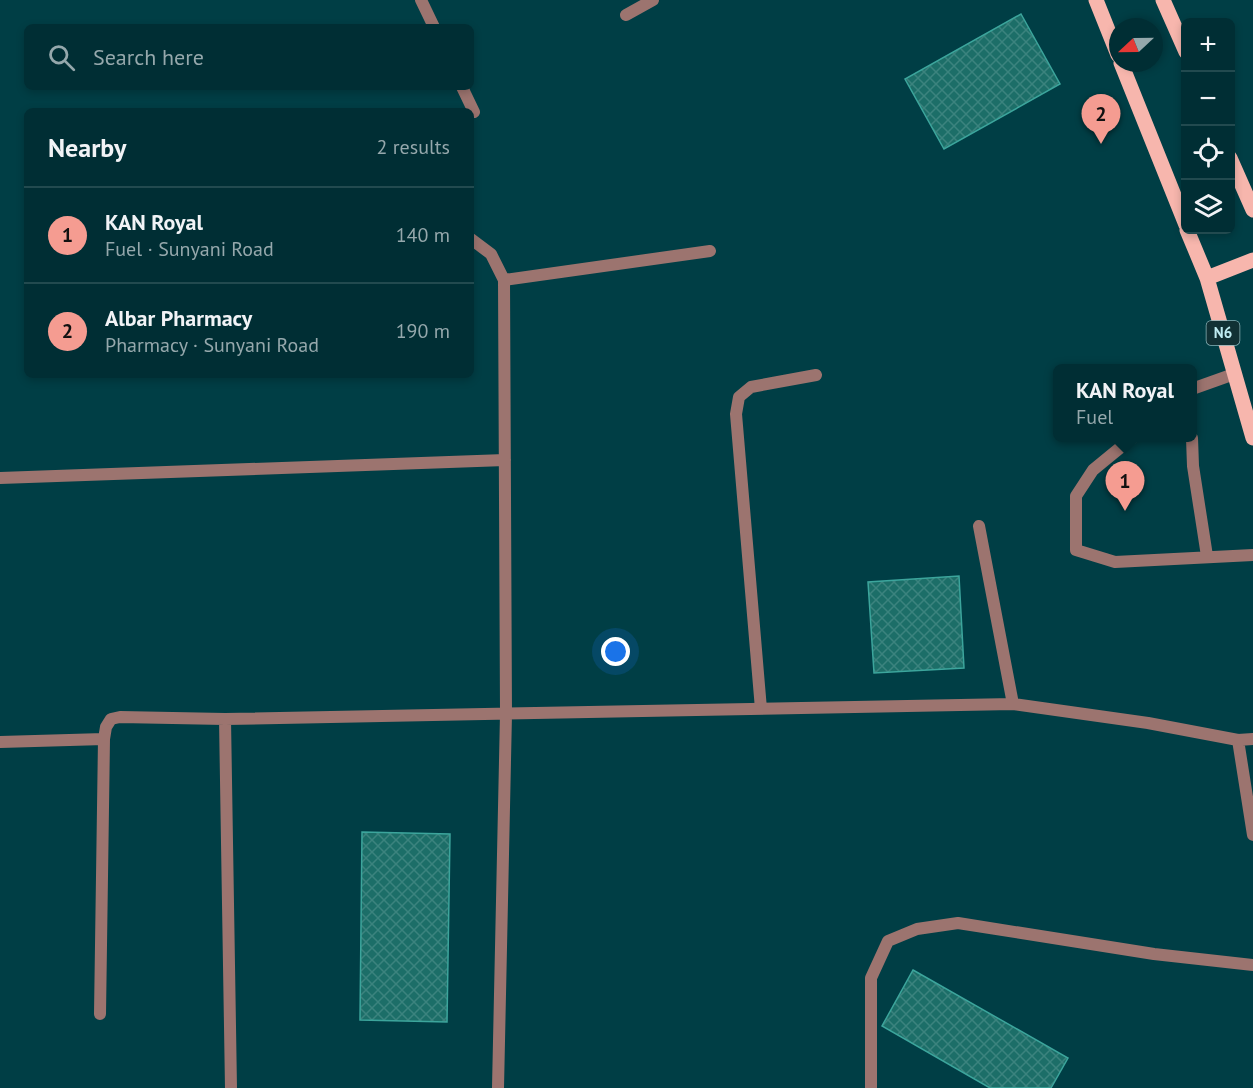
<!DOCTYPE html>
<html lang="en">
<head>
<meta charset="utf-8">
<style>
	:root { --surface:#002e34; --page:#0e3a40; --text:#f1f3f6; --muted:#95a8ac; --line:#224a4f; --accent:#f59c91 }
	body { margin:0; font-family:"PT Sans",sans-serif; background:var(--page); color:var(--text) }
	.controls { position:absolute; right:18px; top:18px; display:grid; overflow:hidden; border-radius:9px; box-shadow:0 3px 9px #0003 }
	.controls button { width:54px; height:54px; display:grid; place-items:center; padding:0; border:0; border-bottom:2px solid var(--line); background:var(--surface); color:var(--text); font:30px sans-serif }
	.compass { position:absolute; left:1109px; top:18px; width:54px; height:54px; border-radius:50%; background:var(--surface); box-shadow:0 3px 9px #0003; rotate:248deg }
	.you { position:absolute; left:616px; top:652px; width:21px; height:21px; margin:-15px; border:4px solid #fff; border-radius:50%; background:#1a73e8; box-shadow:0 0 0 9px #1a73e833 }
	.badge { display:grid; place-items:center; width:39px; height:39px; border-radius:50%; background:var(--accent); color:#111; font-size:20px; font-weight:700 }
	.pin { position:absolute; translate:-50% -50px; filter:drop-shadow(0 2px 3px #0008) }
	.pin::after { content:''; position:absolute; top:32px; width:21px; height:18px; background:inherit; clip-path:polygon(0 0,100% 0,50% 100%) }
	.popup { position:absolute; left:1053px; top:364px; width:144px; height:78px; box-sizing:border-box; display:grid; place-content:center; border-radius:9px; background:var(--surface); filter:drop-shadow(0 2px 4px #0005); font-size:20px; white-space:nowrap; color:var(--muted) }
	.popup b { font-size:22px; color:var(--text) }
	.popup::after { content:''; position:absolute; left:50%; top:100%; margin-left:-12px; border:12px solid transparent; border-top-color:var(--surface) }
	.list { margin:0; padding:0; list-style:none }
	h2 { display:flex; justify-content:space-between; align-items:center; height:78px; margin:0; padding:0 24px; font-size:26px }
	h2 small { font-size:20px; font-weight:400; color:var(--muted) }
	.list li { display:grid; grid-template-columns:39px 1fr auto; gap:18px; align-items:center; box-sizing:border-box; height:96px; padding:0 24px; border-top:2px solid var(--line) }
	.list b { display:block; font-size:22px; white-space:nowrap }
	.list p { margin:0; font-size:20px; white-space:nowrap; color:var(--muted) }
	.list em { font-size:20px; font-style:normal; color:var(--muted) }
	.icon { flex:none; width:33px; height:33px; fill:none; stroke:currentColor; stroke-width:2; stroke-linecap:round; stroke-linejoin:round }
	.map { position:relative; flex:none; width:1253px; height:1088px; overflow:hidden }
	.search { position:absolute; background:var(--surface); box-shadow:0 3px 9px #0003; left:24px; top:24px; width:450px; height:66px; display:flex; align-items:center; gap:15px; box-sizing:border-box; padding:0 21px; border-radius:9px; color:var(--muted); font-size:22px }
	.panel { position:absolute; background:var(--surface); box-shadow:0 3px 9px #0003; left:24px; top:108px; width:450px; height:270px; border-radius:9px }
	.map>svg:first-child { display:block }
	.building { fill:url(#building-cross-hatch); stroke:#3ca59c; stroke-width:1.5 }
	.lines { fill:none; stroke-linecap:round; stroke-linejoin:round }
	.service { stroke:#9c746f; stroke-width:12 }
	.minor { stroke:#9c746f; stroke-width:12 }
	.primary { stroke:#f7b6ad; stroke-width:15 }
	.labels { text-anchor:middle; stroke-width:4.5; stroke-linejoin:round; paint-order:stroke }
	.shield { fill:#113135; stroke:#8ab4b9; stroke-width:1.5 }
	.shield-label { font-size:15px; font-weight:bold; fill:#beecf2 }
</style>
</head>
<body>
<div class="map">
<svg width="1253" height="1088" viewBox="0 0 1253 1088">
	<defs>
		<pattern id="building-cross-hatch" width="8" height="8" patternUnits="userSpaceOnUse" patternTransform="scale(1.5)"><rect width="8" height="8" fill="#1c6e68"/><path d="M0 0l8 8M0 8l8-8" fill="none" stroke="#3b837e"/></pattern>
	</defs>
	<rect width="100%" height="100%" fill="#003e45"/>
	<path class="building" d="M1021,14L1060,84L944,149L905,79Z
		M959,576L964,668L874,673L868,582Z
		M362,832L450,834L447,1022L360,1020Z
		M913,970L1068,1058L1051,1088H990L882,1026Z"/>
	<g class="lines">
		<path class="service" d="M1192,389L1234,374
			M1132,438L1093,470L1076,496V550L1115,562L1253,555
			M1192,438L1193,466L1207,556"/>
		<path class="minor" d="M421,0L434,27
			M626,15L653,0
			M462,87L474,112
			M471,239L491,254L504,280L506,714L498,1088
			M504,280L710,251
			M0,478L505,460
			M979,526L1013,704
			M761,709L736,414L739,397L751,387L816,375
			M225,719L231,1088
			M1238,740L1253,739
			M0,742L104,739L106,727L111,719L120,717L225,719L1013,704L1148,723L1238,740L1253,835
			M100,1014L104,739
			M871,1088V978L888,941L917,929L958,923L1154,954L1253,965"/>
		<path class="primary" d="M1096,0L1118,55
			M1163,0L1186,52
			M1121,63L1186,225
			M1230,158L1253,210
			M1187,230L1207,278L1253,438
			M1207,278L1253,260"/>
	</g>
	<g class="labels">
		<rect class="shield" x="1206.5" y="321" width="33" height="24" rx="4.5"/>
		<g class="shield-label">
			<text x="1223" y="338">N6</text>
		</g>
	</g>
</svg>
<div class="controls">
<button>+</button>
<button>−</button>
<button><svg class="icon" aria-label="locate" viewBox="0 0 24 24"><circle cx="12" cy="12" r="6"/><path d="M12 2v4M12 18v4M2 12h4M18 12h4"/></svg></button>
<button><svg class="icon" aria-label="layers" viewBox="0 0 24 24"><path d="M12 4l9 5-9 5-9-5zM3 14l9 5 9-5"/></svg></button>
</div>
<svg class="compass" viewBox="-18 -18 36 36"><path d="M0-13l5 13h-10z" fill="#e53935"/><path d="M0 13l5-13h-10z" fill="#95a8ac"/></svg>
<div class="you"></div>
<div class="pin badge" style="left:1125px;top:511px">1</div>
<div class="popup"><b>KAN Royal</b>Fuel</div>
<div class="pin badge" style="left:1101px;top:144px">2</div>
<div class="search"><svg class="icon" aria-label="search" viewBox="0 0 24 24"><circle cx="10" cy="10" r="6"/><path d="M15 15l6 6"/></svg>Search here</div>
<section class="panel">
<h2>Nearby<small>2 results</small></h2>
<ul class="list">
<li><span class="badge">1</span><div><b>KAN Royal</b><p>Fuel · Sunyani Road</p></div><em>140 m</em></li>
<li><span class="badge">2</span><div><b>Albar Pharmacy</b><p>Pharmacy · Sunyani Road</p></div><em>190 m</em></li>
</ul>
</section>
</div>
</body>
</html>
